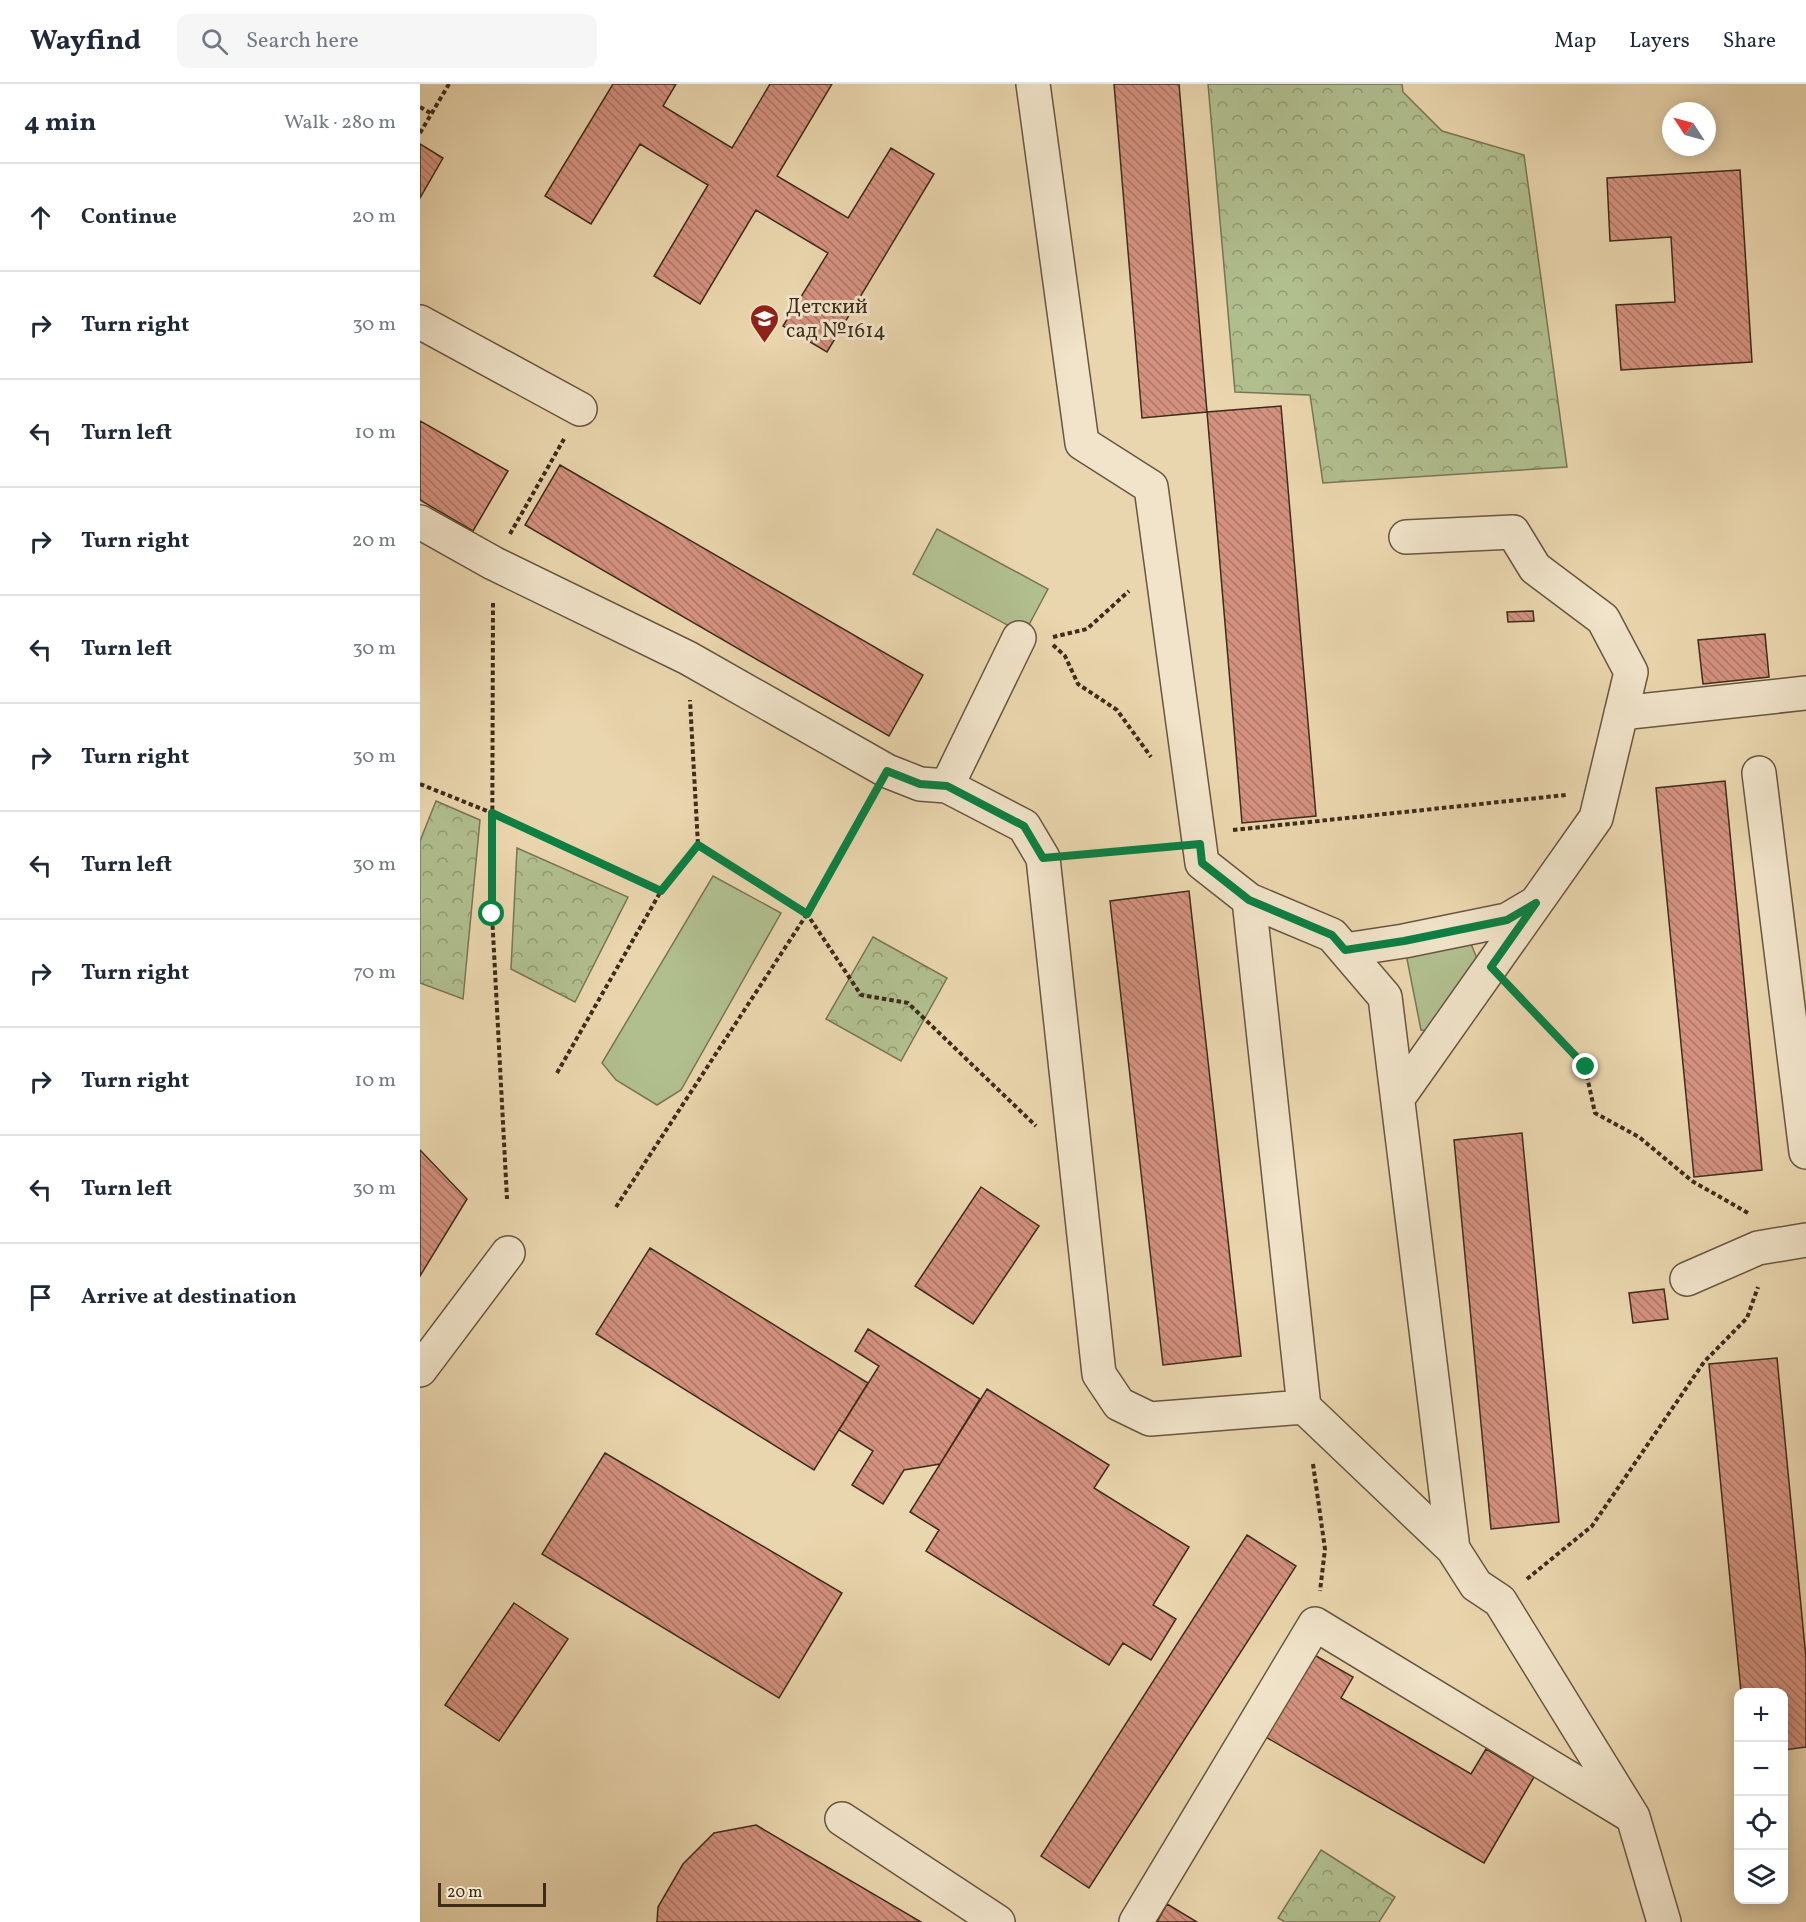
<!DOCTYPE html>
<html lang="en">
<head>
<meta charset="utf-8">
<style>
	:root { --surface:#fff; --page:#f6f6f7; --text:#1f2937; --muted:#747a83; --line:#e0e1e3 }
	body { margin:0; font-family:Vollkorn,serif; background:var(--page); color:var(--text) }
	.controls { position:absolute; right:18px; bottom:18px; display:grid; overflow:hidden; border-radius:12px; box-shadow:0 3px 15px #0003 }
	.controls button { width:54px; height:54px; display:grid; place-items:center; padding:0; border:0; border-bottom:2px solid var(--line); background:var(--surface); color:var(--text); font:30px sans-serif }
	.compass { position:absolute; left:1242px; top:18px; width:54px; height:54px; border-radius:50%; background:var(--surface); box-shadow:0 3px 15px #0003; rotate:306deg }
	.scale { position:absolute; left:18px; bottom:15px; width:108px; box-sizing:border-box; padding-left:6px; border:3px solid #3e2c1b; border-top:0; font-size:16px; line-height:21px; white-space:nowrap; color:#3e2c1b; -webkit-text-stroke:4px #f1e4ca; paint-order:stroke }
	.stop { position:absolute; width:18px; height:18px; margin:-14px; border:4px solid #0b8043; border-radius:50%; background:#fff }
	.stop.end { background:#0b8043; border-color:#fff; box-shadow:0 2px 6px #0008 }
	.list { margin:0; padding:0; list-style:none }
	h2 { display:flex; justify-content:space-between; align-items:center; height:78px; margin:0; padding:0 24px; font-size:26px }
	h2 small { font-size:20px; font-weight:400; color:var(--muted) }
	.list li { display:grid; grid-template-columns:39px 1fr auto; gap:18px; align-items:center; box-sizing:border-box; height:108px; padding:0 24px; border-top:2px solid var(--line) }
	.list b { display:block; font-size:22px; white-space:nowrap }
	.list em { font-size:20px; font-style:normal; color:var(--muted) }
	.icon { flex:none; width:33px; height:33px; fill:none; stroke:currentColor; stroke-width:2; stroke-linecap:round; stroke-linejoin:round }
	.map { position:relative; flex:none; width:1386px; height:1838px; overflow:hidden }
	header { display:flex; align-items:center; gap:36px; box-sizing:border-box; height:84px; padding:0 30px; background:var(--surface); border-bottom:2px solid var(--line) }
	header strong { font-size:28px }
	nav { display:flex; gap:33px; margin-inline-start:auto; font-size:21px }
	.search { width:420px; height:54px; background:var(--page); display:flex; align-items:center; gap:15px; box-sizing:border-box; padding:0 21px; border-radius:12px; color:var(--muted); font-size:22px }
	main { display:flex }
	aside { flex:1; background:var(--surface) }
	.map>svg:first-child { display:block }
	.grass { fill:#b1bf8f; stroke:#787655; stroke-width:1.5 }
	.forest { fill:url(#forest-crowns); stroke:#787655; stroke-width:1.5 }
	.building { fill:url(#building-back-hatch); stroke:#3e2c1b; stroke-width:1.5 }
	.lines { fill:none; stroke-linecap:round; stroke-linejoin:round }
	.minor-casing { stroke:#695640; stroke-width:36 }
	.path { stroke:#3e2c1b; stroke-width:4; stroke-dasharray:4.5 3; stroke-linecap:butt }
	.minor { stroke:#f1e4ca; stroke-width:33 }
	.route { stroke:#0b8043; stroke-width:8 }
	.labels { text-anchor:middle; stroke-width:6; stroke-linejoin:round; paint-order:stroke }
	.poi-label { font-size:21px; fill:#3e2c1b; stroke:#f1e4ca; text-anchor:start }
</style>
</head>
<body>
<header>
<strong>Wayfind</strong>
<div class="search"><svg class="icon" aria-label="search" viewBox="0 0 24 24"><circle cx="10" cy="10" r="6"/><path d="M15 15l6 6"/></svg>Search here</div>
<nav><a>Map</a><a>Layers</a><a>Share</a></nav>
</header>
<main>
<aside>
<h2>4 min<small>Walk · 280 m</small></h2>
<ul class="list">
<li><svg class="icon" aria-label="ahead" viewBox="0 0 24 24"><path d="M12 20V5M6 11l6-6 6 6"/></svg><div><b>Continue</b></div><em>20 m</em></li>
<li><svg class="icon" aria-label="right" viewBox="0 0 24 24"><path d="M7 20v-9h11M14 6l5 5-5 5"/></svg><div><b>Turn right</b></div><em>30 m</em></li>
<li><svg class="icon" aria-label="left" viewBox="0 0 24 24"><path d="M17 20v-9H6M10 6l-5 5 5 5"/></svg><div><b>Turn left</b></div><em>10 m</em></li>
<li><svg class="icon" aria-label="right" viewBox="0 0 24 24"><path d="M7 20v-9h11M14 6l5 5-5 5"/></svg><div><b>Turn right</b></div><em>20 m</em></li>
<li><svg class="icon" aria-label="left" viewBox="0 0 24 24"><path d="M17 20v-9H6M10 6l-5 5 5 5"/></svg><div><b>Turn left</b></div><em>30 m</em></li>
<li><svg class="icon" aria-label="right" viewBox="0 0 24 24"><path d="M7 20v-9h11M14 6l5 5-5 5"/></svg><div><b>Turn right</b></div><em>30 m</em></li>
<li><svg class="icon" aria-label="left" viewBox="0 0 24 24"><path d="M17 20v-9H6M10 6l-5 5 5 5"/></svg><div><b>Turn left</b></div><em>30 m</em></li>
<li><svg class="icon" aria-label="right" viewBox="0 0 24 24"><path d="M7 20v-9h11M14 6l5 5-5 5"/></svg><div><b>Turn right</b></div><em>70 m</em></li>
<li><svg class="icon" aria-label="right" viewBox="0 0 24 24"><path d="M7 20v-9h11M14 6l5 5-5 5"/></svg><div><b>Turn right</b></div><em>10 m</em></li>
<li><svg class="icon" aria-label="left" viewBox="0 0 24 24"><path d="M17 20v-9H6M10 6l-5 5 5 5"/></svg><div><b>Turn left</b></div><em>30 m</em></li>
<li><svg class="icon" aria-label="arrive" viewBox="0 0 24 24"><path d="M6 21V4h12l-3 4 3 4H6"/></svg><div><b>Arrive at destination</b></div></li>
</ul>
</aside>
<div class="map">
<svg width="1386" height="1838" viewBox="0 0 1386 1838">
	<defs>
		<pattern id="forest-crowns" width="20" height="18" patternUnits="userSpaceOnUse" patternTransform="scale(1.5)"><rect width="20" height="18" fill="#b1bf8f"/><path d="M2 6a3 3 0 1 1 6 0M12 15a3 3 0 1 1 6 0" fill="none" stroke="#919b74"/></pattern>
		<pattern id="building-back-hatch" width="6" height="6" patternUnits="userSpaceOnUse" patternTransform="scale(1.5)"><rect width="6" height="6" fill="#d4917f"/><path d="M-1 5l2 2M0 0l6 6M5-1l2 2" fill="none" stroke="#ad7767"/></pattern>
	</defs>
	<rect width="100%" height="100%" fill="#ead6ae"/>
	<filter id="stains"><feTurbulence type="fractalNoise" baseFrequency=".00333" numOctaves="4"/><feColorMatrix values="0 0 0 0 .2 0 0 0 0 .09 0 0 0 0 .02 0 0 0 .5 -.17"/></filter>
	<radialGradient id="worn" r=".72"><stop offset=".6" stop-color="#630" stop-opacity="0"/><stop offset="1" stop-color="#630" stop-opacity=".3"/></radialGradient>
	<path class="grass" d="M517,445L628,505L604,550L493,490Z
		M293,792L361,829L261,1006L237,1021L196,996L182,979Z
		M1051,860L1058,877L1010,947L1001,946L986,870L1004,863Z"/>
	<path class="forest" d="M788,0H982L983,8L1022,47L1104,71L1147,383L903,399L890,311L815,308Z
		M16,717L60,736L43,915L0,899V757Z
		M97,764L208,813L155,918L91,885Z
		M453,853L527,894L481,977L406,935Z
		M901,1766L975,1813L959,1838H865L858,1834Z"/>
	<path class="building" d="M193,0H256L243,22L312,64L350,0H412L357,92L428,134L471,64L514,90L407,268L363,242L408,169L336,126L280,220L234,192L288,101L220,60L171,140L125,112Z
		M694,0H759L787,328L722,334Z
		M0,60L23,74L0,114Z
		M1320,86L1332,278L1201,286L1196,221L1255,218L1251,153L1190,157L1187,94Z
		M861,322L896,732L822,739L787,328Z
		M0,337L88,387L53,447L0,416Z
		M140,381L503,591L469,652L105,441Z
		M1113,527L1114,537L1088,538L1087,528Z
		M1345,550L1349,593L1283,600L1278,556Z
		M1305,697L1342,1086L1274,1093L1236,704Z
		M769,807L821,1272L743,1281L690,817Z
		M1102,1049L1139,1438L1071,1445L1034,1056Z
		M0,1066L47,1115L0,1192Z
		M561,1103L619,1142L553,1240L495,1202Z
		M230,1164L448,1299L394,1386L176,1250Z
		M1244,1205L1248,1235L1213,1239L1209,1209Z
		M448,1245L560,1315L520,1380L484,1386L463,1420L432,1401L453,1367L419,1346L459,1282L435,1267Z
		M1357,1274L1386,1574V1663L1364,1666V1608H1321L1289,1280Z
		M567,1305L689,1381L674,1404L769,1463L733,1521L756,1535L731,1576L703,1559L689,1581L506,1467L519,1446L490,1428Z
		M185,1369L422,1509L359,1614L122,1470Z
		M827,1451L876,1482L669,1804L621,1772Z
		M94,1519L148,1555L79,1657L25,1621Z
		M884,1565L933,1593L921,1614L1051,1690L1066,1665L1114,1693L1064,1779L837,1648Z
		M336,1741L501,1838H237L238,1823L263,1780L294,1749Z
		M747,1820L777,1838H737Z"/>
	<g class="lines">
		<defs>
			<path id="minor" d="M0,238L160,325
				M0,438L73,479L268,574L467,687L500,700L527,702L599,554
				M1201,629L1386,609
				M1339,689L1386,1068
				M527,702L604,742L623,774L679,1290L699,1320L730,1335L884,1323L829,816L782,779L731,403L662,359L613,0
				M829,816L912,851L965,913L1033,1465
				M925,866L984,857L1087,836L1114,820
				M978,1014L1176,734L1211,588L1183,535L1115,484L1093,448L986,453
				M1267,1195L1338,1164L1386,1156
				M0,1286L88,1169
				M884,1323L1033,1465L1056,1501L1080,1517L1213,1733L1244,1838
				M422,1735L578,1838
				M716,1838L895,1540L1213,1733"/>
		</defs>
		<use href="#minor" class="minor-casing"/>
		<path class="path" d="M0,23L12,30
			M0,49L29,0
			M90,450L144,355
			M73,519L72,830L87,1115
			M633,553L667,545L709,507
			M633,561L645,572L658,600L697,626L731,673
			M0,700L72,729L241,807
			M813,746L1146,711
			M278,761L387,830L441,911L488,919L616,1042
			M658,771L746,763
			M1094,907L1165,983L1175,1029L1219,1053L1272,1097L1328,1129
			M137,989L241,807L278,761L270,616
			M196,1123L387,830L450,717
			M893,1380L905,1465L900,1507
			M1107,1495L1172,1442L1284,1278L1327,1234L1338,1203"/>
		<use href="#minor" class="minor"/>
	</g>
	<g class="lines">
		<path class="route" d="M72,830V729L241,807L278,761L387,830L467,687L500,700L527,702L604,742L623,774L780,760L782,779L829,816L912,851L925,866L984,857L1087,836L1116,819L1071,883L1166,983"/>
	</g>
	<defs>
		<symbol id="school-pin" viewBox="-11 -11 22 30"><path d="M0 17L-7.5 6A9.5 9.5 0 1 1 7.5 6Z" fill="#8f2418" stroke="#f1e4ca"/><path d="M0-5L7-2L0 1L-7-2ZM-4 1L0 2.5L4 1V4Q0 6-4 4Z" fill="#fff"/></symbol>
	</defs>
	<g fill-rule="evenodd">
		<use href="#school-pin" x="328" y="218" width="33" height="45"/>
	</g>
	<g class="labels">
		<g class="poi-label">
			<text x="366" y="229">Детский<tspan x="366" dy="24">сад №1614</tspan></text>
		</g>
	</g>
	<rect width="100%" height="100%" filter="url(#stains)"/>
	<rect width="100%" height="100%" fill="url(#worn)"/>
</svg>
<div class="controls">
<button>+</button>
<button>−</button>
<button><svg class="icon" aria-label="locate" viewBox="0 0 24 24"><circle cx="12" cy="12" r="6"/><path d="M12 2v4M12 18v4M2 12h4M18 12h4"/></svg></button>
<button><svg class="icon" aria-label="layers" viewBox="0 0 24 24"><path d="M12 4l9 5-9 5-9-5zM3 14l9 5 9-5"/></svg></button>
</div>
<svg class="compass" viewBox="-18 -18 36 36"><path d="M0-13l5 13h-10z" fill="#e53935"/><path d="M0 13l5-13h-10z" fill="#747a83"/></svg>
<div class="scale">20 m</div>
<div class="stop" style="left:72px;top:830px"></div>
<div class="stop end" style="left:1166px;top:983px"></div>
</div>
</main>
</body>
</html>
